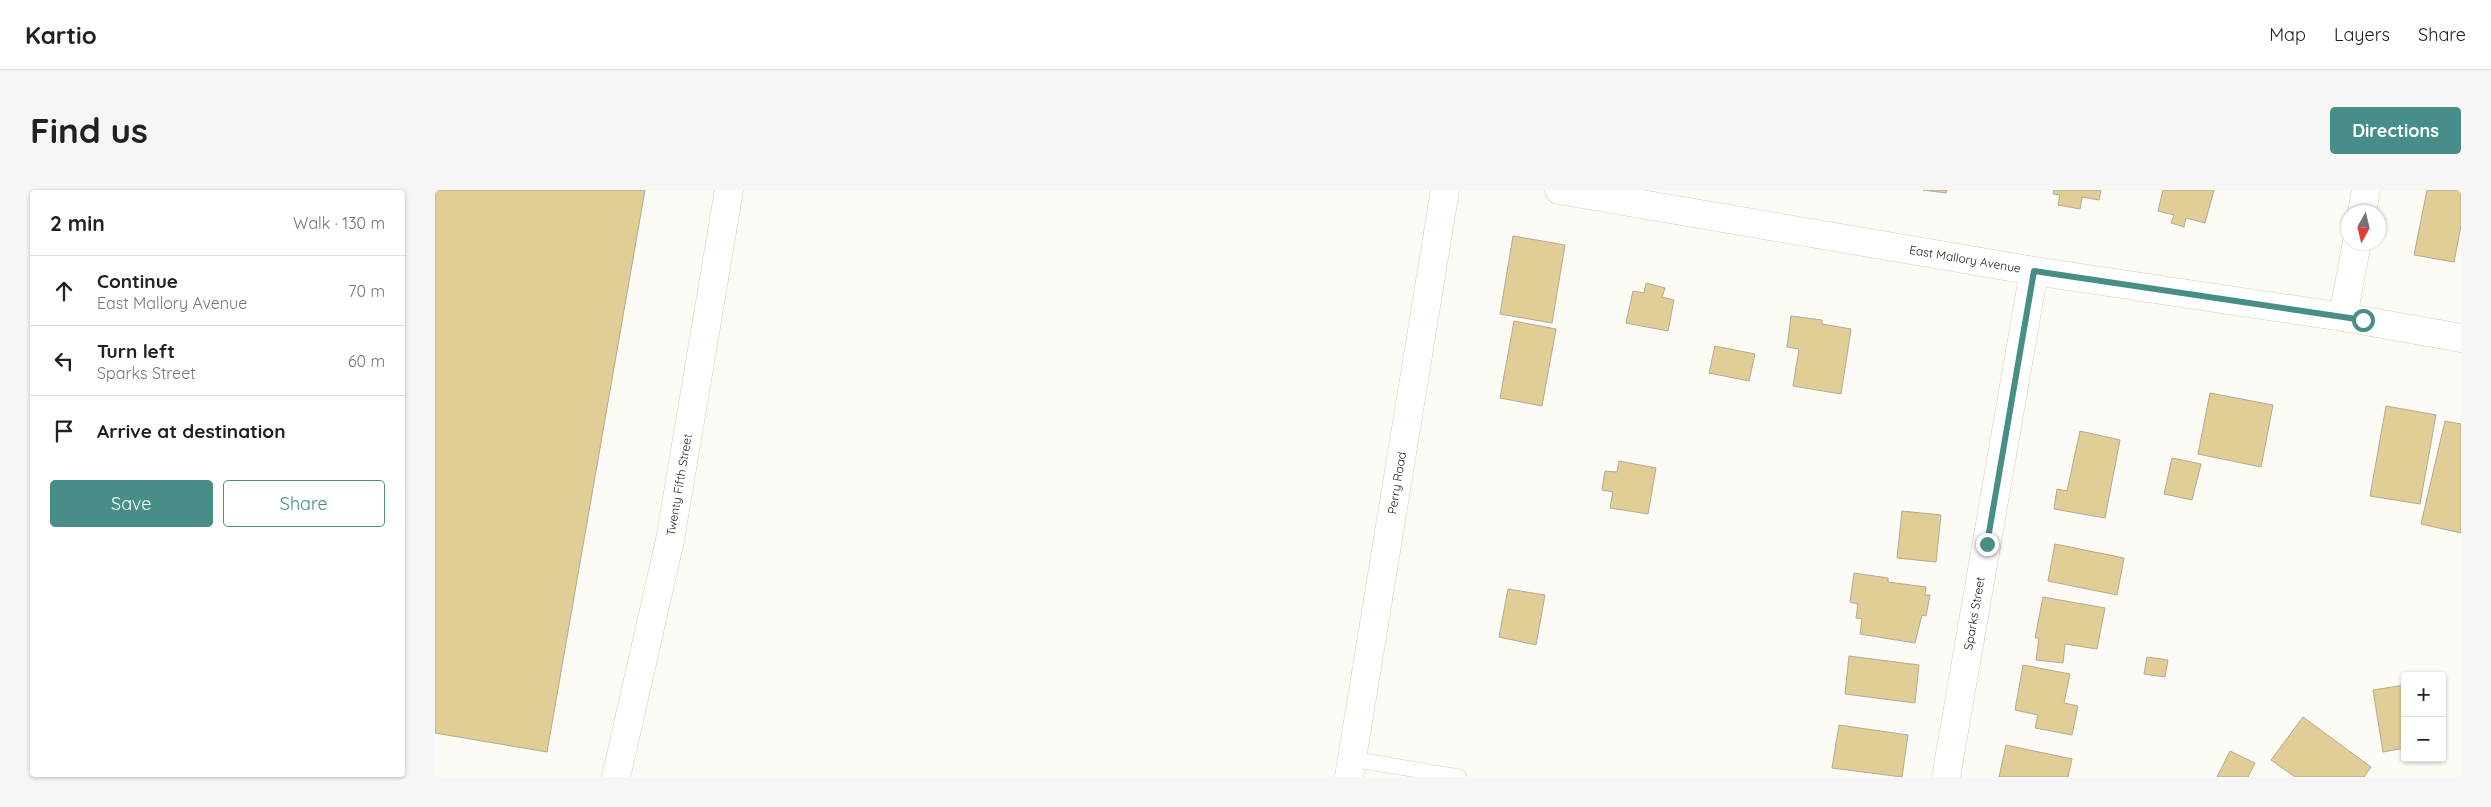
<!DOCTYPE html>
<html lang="en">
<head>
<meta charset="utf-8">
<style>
	:root { --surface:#fff; --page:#f6f6f6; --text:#202124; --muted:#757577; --line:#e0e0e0; --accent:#478e88 }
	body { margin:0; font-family:Quicksand,sans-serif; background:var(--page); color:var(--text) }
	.controls { position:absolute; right:15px; bottom:15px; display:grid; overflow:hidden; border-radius:5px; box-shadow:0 1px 4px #0004 }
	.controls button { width:45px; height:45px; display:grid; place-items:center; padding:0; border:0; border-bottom:1px solid var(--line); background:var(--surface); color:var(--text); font:25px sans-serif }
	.compass { position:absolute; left:1906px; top:15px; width:45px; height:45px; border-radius:50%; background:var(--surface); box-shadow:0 1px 4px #0004; rotate:188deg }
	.stop { position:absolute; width:15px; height:15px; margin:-11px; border:4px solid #478e88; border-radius:50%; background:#fff }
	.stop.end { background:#478e88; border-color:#fff; box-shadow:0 1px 5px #0008 }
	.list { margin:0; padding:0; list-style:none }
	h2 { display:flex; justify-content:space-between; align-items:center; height:65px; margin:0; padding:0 20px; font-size:21px }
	h2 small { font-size:16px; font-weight:400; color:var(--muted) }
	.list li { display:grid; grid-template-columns:32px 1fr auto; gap:15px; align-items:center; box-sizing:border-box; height:70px; padding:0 20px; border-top:1px solid var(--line) }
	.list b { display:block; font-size:19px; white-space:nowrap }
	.list p { margin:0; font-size:16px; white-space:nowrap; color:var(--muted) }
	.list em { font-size:16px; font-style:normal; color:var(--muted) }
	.actions { display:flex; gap:10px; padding:15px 20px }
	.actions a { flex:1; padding:11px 0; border:1px solid var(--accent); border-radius:5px; text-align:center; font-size:18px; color:var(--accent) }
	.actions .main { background:var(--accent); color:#fff }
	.icon { flex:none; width:28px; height:28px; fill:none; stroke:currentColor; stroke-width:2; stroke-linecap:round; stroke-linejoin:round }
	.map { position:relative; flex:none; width:2026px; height:587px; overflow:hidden; border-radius:5px }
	header { display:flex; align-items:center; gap:30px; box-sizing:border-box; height:70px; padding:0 25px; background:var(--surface); border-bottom:1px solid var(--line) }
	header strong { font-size:24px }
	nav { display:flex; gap:28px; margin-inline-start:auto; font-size:18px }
	.intro { display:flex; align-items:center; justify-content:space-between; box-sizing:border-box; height:120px; padding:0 30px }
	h1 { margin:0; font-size:35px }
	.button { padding:12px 22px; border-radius:5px; background:var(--accent); color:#fff; font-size:18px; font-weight:700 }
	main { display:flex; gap:30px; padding:0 30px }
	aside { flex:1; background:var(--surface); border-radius:5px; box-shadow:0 1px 4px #0004 }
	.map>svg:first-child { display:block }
	.building { fill:#e1cd96; stroke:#b3aa91 }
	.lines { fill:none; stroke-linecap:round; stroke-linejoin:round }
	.service-casing { stroke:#d6cdb3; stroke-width:16 }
	.minor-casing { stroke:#d6cdb3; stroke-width:29 }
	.tertiary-casing { stroke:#d6cdb3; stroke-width:29 }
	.service { stroke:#fff; stroke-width:15 }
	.minor { stroke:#fff; stroke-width:28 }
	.tertiary { stroke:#fff; stroke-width:28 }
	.route { stroke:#478e88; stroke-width:6 }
	.labels { text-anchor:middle; stroke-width:4; stroke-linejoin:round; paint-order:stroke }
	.street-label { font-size:12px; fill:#1b180e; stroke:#fdfbf6 }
</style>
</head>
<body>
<header>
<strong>Kartio</strong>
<nav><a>Map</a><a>Layers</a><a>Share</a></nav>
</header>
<div class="intro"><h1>Find us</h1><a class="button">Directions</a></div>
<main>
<aside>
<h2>2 min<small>Walk · 130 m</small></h2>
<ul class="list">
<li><svg class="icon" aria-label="ahead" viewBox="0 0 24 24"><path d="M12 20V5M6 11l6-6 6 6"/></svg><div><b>Continue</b><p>East Mallory Avenue</p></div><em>70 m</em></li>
<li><svg class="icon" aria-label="left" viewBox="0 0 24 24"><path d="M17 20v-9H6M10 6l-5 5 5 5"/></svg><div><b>Turn left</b><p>Sparks Street</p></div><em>60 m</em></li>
<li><svg class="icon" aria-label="arrive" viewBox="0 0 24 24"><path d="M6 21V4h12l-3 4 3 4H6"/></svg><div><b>Arrive at destination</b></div></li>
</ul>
<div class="actions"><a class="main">Save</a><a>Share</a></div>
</aside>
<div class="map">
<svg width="2026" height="587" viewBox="0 0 2026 587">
	<rect width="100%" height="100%" fill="#fdfbf6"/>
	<path class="building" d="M0,0H210L112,562L0,543Z
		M1488,0H1512L1511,3Z
		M1619,0H1666L1664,10L1647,7L1645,19L1623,15L1625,5L1618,4Z
		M1728,0H1779L1770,33L1751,28L1749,37L1736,33L1739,25L1723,21Z
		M1992,0H2026V36L2019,72L1979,65Z
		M1078,46L1130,55L1117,133L1065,124Z
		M1211,93L1230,98L1227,107L1239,110L1233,141L1191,133L1198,101L1209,103Z
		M1356,126L1387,130V134L1416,139L1406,204L1358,196L1364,159L1352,157Z
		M1079,131L1121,139L1107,216L1065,208Z
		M1280,156L1320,164L1314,191L1274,183Z
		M1775,203L1838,215L1826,277L1763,264Z
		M1951,216L2001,225L1985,314L1935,306Z
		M2010,231L2026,234V343L1986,334Z
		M1645,241L1685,250L1670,328L1619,319L1622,299L1632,301Z
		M1737,268L1766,274L1757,310L1729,304Z
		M1184,271L1221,278L1213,324L1175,318L1178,302L1167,300L1170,281L1182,282Z
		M1467,321L1506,325L1501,372L1462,368Z
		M1620,354L1689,368L1682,405L1613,391Z
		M1419,383L1453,388V392L1491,397L1490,405H1495L1491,426L1487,425L1480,453L1425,444L1427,429L1421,428L1423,414L1415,412Z
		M1073,399L1110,405L1101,455L1064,447Z
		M1608,407L1670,418L1662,459L1630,454L1628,473L1601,470L1604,448H1600Z
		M1414,466L1484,475L1480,513L1410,504Z
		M1712,467L1733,470L1730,487L1709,484Z
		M1588,475L1635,484L1629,513L1643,516L1637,545L1600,538L1603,525L1580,520Z
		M1970,495V558L1948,562L1938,500Z
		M1868,527L1936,577L1929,587H1860L1836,570Z
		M1404,535L1473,545L1467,587L1397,578Z
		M1571,555L1637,569L1633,587H1564Z
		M1795,561L1820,573L1813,587H1782Z"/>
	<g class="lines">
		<defs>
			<path id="service" d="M917,569L1024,587"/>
			<g id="minor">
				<path id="s1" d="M1124,0L1599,81L1908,127L2026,148"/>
				<path d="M1927,22L1931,0"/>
				<path d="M1908,127L1922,52"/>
				<path id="s2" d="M181,587L235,350L294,0"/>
				<path id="s3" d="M1511,587L1599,81"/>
			</g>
			<g id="tertiary">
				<path id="s4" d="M914,587L1010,0"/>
			</g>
		</defs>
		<use href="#service" class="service-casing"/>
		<use href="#minor" class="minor-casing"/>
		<use href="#tertiary" class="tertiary-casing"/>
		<use href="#service" class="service"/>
		<use href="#minor" class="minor"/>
		<use href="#tertiary" class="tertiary"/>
	</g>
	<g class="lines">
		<path class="route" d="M1552,354L1599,81L1928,130"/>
	</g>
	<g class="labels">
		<g class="street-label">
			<text dy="4" stroke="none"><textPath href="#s1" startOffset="412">East Mallory Avenue</textPath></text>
			<text dy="4" stroke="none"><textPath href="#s4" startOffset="298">Perry Road</textPath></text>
			<text dy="4" stroke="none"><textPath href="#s2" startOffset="299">Twenty Fifth Street</textPath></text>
			<text dy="4" stroke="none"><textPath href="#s3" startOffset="166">Sparks Street</textPath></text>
		</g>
	</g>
</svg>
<div class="controls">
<button>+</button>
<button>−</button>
</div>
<svg class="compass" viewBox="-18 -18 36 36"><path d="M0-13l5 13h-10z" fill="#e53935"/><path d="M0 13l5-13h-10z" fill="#757577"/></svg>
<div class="stop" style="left:1928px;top:130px"></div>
<div class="stop end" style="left:1552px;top:354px"></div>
</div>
</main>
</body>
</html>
